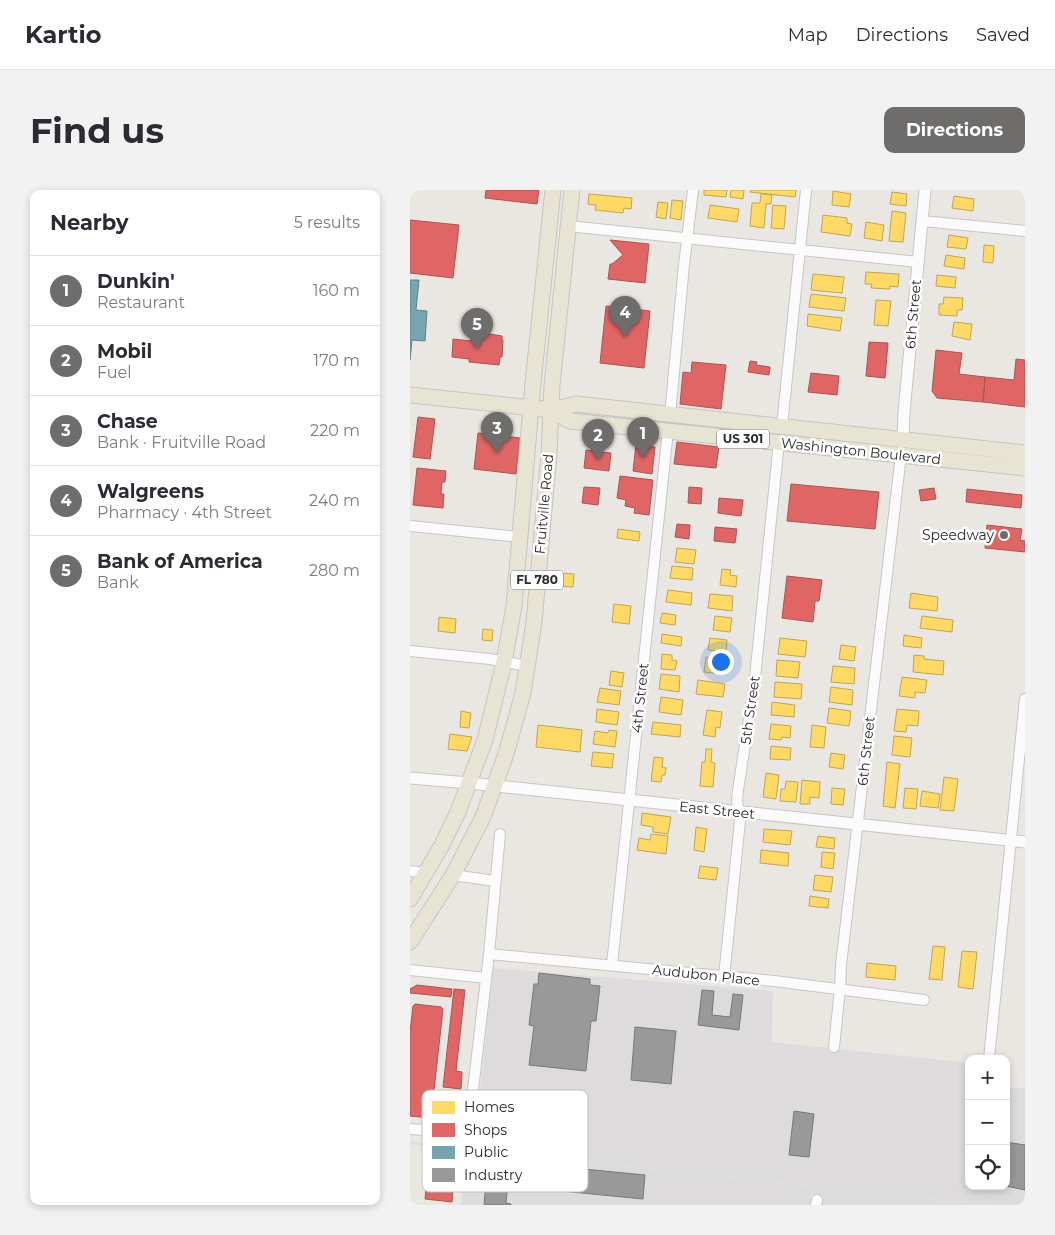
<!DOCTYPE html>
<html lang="en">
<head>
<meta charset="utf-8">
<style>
	:root { --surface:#fff; --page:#f2f2f3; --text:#2b2b33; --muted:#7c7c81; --line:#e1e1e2; --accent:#6e6d6b }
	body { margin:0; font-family:Montserrat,sans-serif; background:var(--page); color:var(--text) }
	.controls { position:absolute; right:15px; bottom:15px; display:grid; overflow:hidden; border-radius:10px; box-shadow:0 2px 8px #0003 }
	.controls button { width:45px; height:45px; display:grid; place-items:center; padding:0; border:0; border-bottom:1px solid var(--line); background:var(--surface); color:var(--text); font:25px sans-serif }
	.you { position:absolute; left:310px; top:471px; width:18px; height:18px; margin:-12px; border:4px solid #fff; border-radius:50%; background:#1a73e8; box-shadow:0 0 0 8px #1a73e833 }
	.badge { display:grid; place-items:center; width:32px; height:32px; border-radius:50%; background:var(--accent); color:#fff; font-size:16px; font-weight:700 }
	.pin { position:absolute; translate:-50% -41px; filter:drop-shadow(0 1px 2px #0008) }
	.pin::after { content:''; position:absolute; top:26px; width:18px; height:15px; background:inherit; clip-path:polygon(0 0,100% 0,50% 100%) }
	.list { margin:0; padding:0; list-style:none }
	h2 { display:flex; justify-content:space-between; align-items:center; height:65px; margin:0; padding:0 20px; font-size:21px }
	h2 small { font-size:16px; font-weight:400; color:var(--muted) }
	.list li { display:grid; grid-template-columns:32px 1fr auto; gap:15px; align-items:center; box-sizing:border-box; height:70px; padding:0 20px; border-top:1px solid var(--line) }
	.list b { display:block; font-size:19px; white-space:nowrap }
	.list p { margin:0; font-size:16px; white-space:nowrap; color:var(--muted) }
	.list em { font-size:16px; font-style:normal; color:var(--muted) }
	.icon { flex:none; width:28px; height:28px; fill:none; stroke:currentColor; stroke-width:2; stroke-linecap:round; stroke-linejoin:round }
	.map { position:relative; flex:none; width:615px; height:1015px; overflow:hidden; border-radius:10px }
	header { display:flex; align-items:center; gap:30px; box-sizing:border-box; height:70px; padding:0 25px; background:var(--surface); border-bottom:1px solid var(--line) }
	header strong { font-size:24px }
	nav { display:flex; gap:28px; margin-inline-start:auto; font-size:18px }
	.intro { display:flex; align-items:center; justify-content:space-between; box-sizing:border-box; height:120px; padding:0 30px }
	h1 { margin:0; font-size:35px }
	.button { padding:12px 22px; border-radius:10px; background:var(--accent); color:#fff; font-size:18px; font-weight:700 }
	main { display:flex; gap:30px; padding:0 30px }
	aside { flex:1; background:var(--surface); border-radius:10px; box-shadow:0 2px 8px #0003 }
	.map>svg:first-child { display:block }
	.industrial { fill:#dedbdd }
	.homes { fill:#ffd966; stroke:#bfa554 }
	.shops { fill:#e06666; stroke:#aa5454 }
	.public { fill:#76a5af; stroke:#608087 }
	.industry { fill:#999; stroke:#787878 }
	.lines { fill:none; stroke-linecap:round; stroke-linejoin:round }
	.minor-casing { stroke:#c7c6c6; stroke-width:12 }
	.tertiary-casing { stroke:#c7c6c6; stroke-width:13 }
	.primary-casing { stroke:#c5c4c2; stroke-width:17 }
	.minor { stroke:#fcfbfb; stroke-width:10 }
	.tertiary { stroke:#fcfbfb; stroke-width:11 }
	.primary { stroke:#e7e4d4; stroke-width:15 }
	.rail { stroke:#dededf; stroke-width:2.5 }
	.poi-dot { fill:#6e6d6b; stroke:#fff; stroke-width:2 }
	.labels { text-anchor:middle; stroke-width:5; stroke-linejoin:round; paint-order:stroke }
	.shield { fill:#fff; stroke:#6b6b6b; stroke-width:1 }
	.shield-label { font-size:12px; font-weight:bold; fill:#2b2b2b }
	.street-label { font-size:14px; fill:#2b2b2b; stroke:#fff }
	.poi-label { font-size:14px; fill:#2b2b2b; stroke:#fff; text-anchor:end }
	.key { fill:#fff; stroke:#bfbfbf; stroke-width:1 }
	.key-label { font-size:14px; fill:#2b2b2b }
</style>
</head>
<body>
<header>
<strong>Kartio</strong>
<nav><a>Map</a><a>Directions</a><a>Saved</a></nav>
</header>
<div class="intro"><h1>Find us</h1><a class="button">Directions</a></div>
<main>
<aside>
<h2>Nearby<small>5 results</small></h2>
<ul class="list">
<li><span class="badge">1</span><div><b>Dunkin'</b><p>Restaurant</p></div><em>160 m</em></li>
<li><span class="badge">2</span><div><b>Mobil</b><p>Fuel</p></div><em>170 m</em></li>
<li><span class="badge">3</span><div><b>Chase</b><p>Bank · Fruitville Road</p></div><em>220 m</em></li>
<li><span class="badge">4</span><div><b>Walgreens</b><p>Pharmacy · 4th Street</p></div><em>240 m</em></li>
<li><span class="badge">5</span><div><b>Bank of America</b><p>Bank</p></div><em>280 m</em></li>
</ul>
</aside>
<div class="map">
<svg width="615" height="1015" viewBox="0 0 615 1015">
	<rect width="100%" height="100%" fill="#eae7e2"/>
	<path class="industrial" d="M83,778L363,801L362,852L418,858V861L428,862L429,859L559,873V996H596V898H615V1015H412L413,1006L402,1004L401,1015H51L61,922L67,910L70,900Z"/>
	<path class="homes" d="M294,0H317L316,7L294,5Z
		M321,0H334L333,9L320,7Z
		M341,0H386L385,7L340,2Z
		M423,1L441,4L439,17L422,15Z
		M482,2L497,4L496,16L480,14Z
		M179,4L222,8L221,19L214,18L213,23L185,20L186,15L178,14Z
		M351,4L362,5L361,14H356L354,38L340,36L342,13H350Z
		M544,6L564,9L563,21L542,18Z
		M262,10L273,11L271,30L260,28Z
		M248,12L258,13L256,29L246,27Z
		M300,15L329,19L327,32L298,28Z
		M363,15L376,16L374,39L361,38Z
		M482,21L496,23L493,52L479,51Z
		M413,25L437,28V33L442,34L440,46L411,42Z
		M456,32L474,35L472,51L454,48Z
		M539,45L558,48L556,59L537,57Z
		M574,55L584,56L583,73L573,72Z
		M536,65L555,68L554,79L534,76Z
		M456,82L489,84L488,97L480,96V99L461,98L462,94H455Z
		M403,84L434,87L432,103L401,100Z
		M527,85L546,87L545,98L526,96Z
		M401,104L436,108L434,121L399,117Z
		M534,107L553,108L552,120H547V126L529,125V114H533Z
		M466,110L481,111L478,136L464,135Z
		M398,124L432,128L430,141L397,136Z
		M544,132L562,134L560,150L542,146Z
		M208,339L230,342L229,351L207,348Z
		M267,358L286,360L284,374L265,372Z
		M262,376L283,378L282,390L260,388Z
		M312,379L321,380L320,385L327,386L326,397L310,395Z
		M151,383L164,384L163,397L145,396L146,389H150Z
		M258,400L282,403L281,415L256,412Z
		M501,403L528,407L527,421L499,418Z
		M300,404L323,406L322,421L298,418Z
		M204,414L221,416L219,434L202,432Z
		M252,423L266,425L265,435L250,433Z
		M305,426L322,428L320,442L303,440Z
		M512,426L543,430L542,442L510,438Z
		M29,427L46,429L45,443L28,441Z
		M73,439L83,440L82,451L72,450Z
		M252,444L272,447L271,456L251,453Z
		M494,445L512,448L511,458L493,456Z
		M300,448L317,450L316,462L298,460Z
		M370,448L397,451L395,467L368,464Z
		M431,455L446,457L444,471L429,469Z
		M252,464L262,465V470L267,471L265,480L251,479Z
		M504,465L514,466V469L534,471L533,485L503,482Z
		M296,467L313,470L312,484L294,482Z
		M367,470L390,472L388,488L366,486Z
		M423,476L445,478L444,494L421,492Z
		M201,481L214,483L212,497L199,495Z
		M251,484L270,486L269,502L249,499Z
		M492,487L517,490L515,503L505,502V508L489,506Z
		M288,490L315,494L313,507L286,504Z
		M365,492L392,494L391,509L364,507Z
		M421,497L443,500L442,515L419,512Z
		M190,498L211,501L209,515L187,512Z
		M251,507L273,510L271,525L249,522Z
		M362,512L385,515L384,527L361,525Z
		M419,518L441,521L439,536L417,533Z
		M187,519L209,522L207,535L186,532Z
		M487,519L509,521L508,536L497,535L496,542L484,541Z
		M297,520L312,522L310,538L306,537L305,547L293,545Z
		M51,521L61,523L59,538L50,537Z
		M243,532L271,535L270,547L241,544Z
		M361,534L381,536L380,548L372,547L371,550L359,549Z
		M128,535L172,540L170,562L126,557Z
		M402,535L416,537L414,558L400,557Z
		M199,540L207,541L205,557L183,554L185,541L198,543Z
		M40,544L62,547L57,561L38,559Z
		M484,546L502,548L500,567L482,565Z
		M361,556L381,558L380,570L360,569Z
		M296,559H302L301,572L305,573L303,597L290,596L292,572H295Z
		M183,562L204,564L202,578L181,576Z
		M421,563L435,565L433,579L419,577Z
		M244,567L253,568L252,577L256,578L255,585H252L251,592L241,591Z
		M477,572L490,574L485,618L473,616Z
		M356,583L369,585L366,609L353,607Z
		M534,587L548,589L544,621L530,620Z
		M392,590L410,592L409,608L400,607V614H390Z
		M376,591L388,592L386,612L370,611L371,599H375Z
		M422,598L435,599L433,615L421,614Z
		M495,598L508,599L506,619L493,618Z
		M512,601L530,604L528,618L510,616Z
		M232,623L261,627L258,644L243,642V637L231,635Z
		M286,637L297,639L294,662L284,660Z
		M354,639L382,641L380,655L353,652Z
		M241,644L258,646L256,664L227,660L229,648L240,650Z
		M408,646L425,648L424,659L406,657Z
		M351,660L379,663L378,676L350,673Z
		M412,662L425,663L423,679L411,677Z
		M290,676L308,678L306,690L288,688Z
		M405,685L423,687L421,702L403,700Z
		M400,706L419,709L418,718L399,716Z
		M523,756L535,757L532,790L519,789Z
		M552,761L567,762L563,799L548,797Z
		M457,773L486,776L485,790L456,787Z"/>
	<path class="shops" d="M76,0H129L127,14L75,8Z
		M0,30L49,35L43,88L0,83Z
		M200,50L239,54L235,93L198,89L200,74H202L213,65Z
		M196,116L240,121L234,178L190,173Z
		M62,141L92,146V150H93L92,167H90L89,175L59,172V169L42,167L43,149L61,151Z
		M459,152L478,153L475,188L456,186Z
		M526,160L552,163L549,184L575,187L573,212L527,208L522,201Z
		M606,169L615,170V217L573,212L575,187L604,190Z
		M340,171L347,172L346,175L360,177L359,185L338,182Z
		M282,172L316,175L311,219L270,214L273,182L281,183Z
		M401,183L429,186L427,205L398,202Z
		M8,227L25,229L20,269L3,267Z
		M68,243L110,248L106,284L64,279Z
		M267,252L309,257L306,278L264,274Z
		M226,254L245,257L242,284L223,281Z
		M176,260L201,263L199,281L174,278Z
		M7,278L36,281L35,292H32L31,304H34L33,318L3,315Z
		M210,286L243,290L239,325L224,323L225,318L215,316L216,310L207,308Z
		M381,294L469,302L465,339L377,331Z
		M174,297L190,298L188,315L172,313Z
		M279,297L292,298L291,314L278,313Z
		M524,298L526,309L511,311L509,300Z
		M557,299L612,305L611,318L556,312Z
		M309,308L333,310L331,326L308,323Z
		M267,334L280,335L279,349L265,347Z
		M577,335L612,339L610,350L615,351V362L575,358Z
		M305,337L327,339L325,353L304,351Z
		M377,386L412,390L409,411H405L403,432L372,428Z
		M7,795L42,799L41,807L0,803V799Z
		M44,799L55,800L46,881L52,882L51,899L33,897Z
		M5,814L31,817L33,819L21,928L0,926V842L3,816Z
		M19,970L39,972L38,986L44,987L42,1012L15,1009Z"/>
	<path class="public" d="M0,90H9L6,120L17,121L15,151L2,150L0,170Z"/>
	<path class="industry" d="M129,783L180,789V795L190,796L186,831H181L176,881L119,875L124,836L119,835L124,794H128Z
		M292,800L304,801L302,825L320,827L323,804L333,805L329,840L288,835Z
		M225,837L266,841L261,894L221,890Z
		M384,921L404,924L399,967L379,965Z
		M596,952L615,955V1000L596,996Z
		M78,969L100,971L96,1013L101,1014V1015H74Z
		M143,976L235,985L233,1009L141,1000Z"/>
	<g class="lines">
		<defs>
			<path id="minor" d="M512,31L615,41
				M158,36L508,72
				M260,225L274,75L283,0
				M372,236L396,0
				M0,336L110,347
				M0,461L80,469L117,476
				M0,681L16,683
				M43,685L85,691
				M79,764L364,791L514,810
				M202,775L258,240
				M0,780L76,788
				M314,787L330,631L327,611L328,600L344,497L369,252
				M424,857L430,799L431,775L491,265
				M579,869L615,509
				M0,939C31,942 48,937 62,908L79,764L90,644
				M406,1015L407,1010"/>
			<path id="tertiary" d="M493,249L494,222L515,0
				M0,588L59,593L615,652"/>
			<path id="primary" d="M0,205L142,220L166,214L615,263
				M142,220L160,231L615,278
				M0,709L32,655L48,622L75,550L94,472L104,416L123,193L143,0
				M0,752L43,685L73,627L96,564L113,503L124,432L139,264L142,195L162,0"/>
		</defs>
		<use href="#minor" class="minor-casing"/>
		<use href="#tertiary" class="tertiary-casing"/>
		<use href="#primary" class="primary-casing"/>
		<use href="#minor" class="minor"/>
		<use href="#tertiary" class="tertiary"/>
		<use href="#primary" class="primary"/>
		<path class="rail" d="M0,953L579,1015"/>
	</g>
	<circle class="poi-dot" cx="594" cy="345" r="5"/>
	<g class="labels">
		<g class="shield">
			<rect x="307" y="239.5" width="52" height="19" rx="4"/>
			<rect x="101" y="380.5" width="52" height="19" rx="4"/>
		</g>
		<g class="shield-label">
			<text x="333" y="253">US 301</text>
			<text x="127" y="394">FL 780</text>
		</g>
		<g class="street-label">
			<text transform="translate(503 124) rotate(-85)" y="5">6th Street</text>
			<text transform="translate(451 261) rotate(6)" y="5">Washington Boulevard</text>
			<text transform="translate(134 314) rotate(-85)" y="5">Fruitville Road</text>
			<text transform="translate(230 508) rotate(-84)" y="5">4th Street</text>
			<text transform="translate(340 520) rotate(-82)" y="5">5th Street</text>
			<text transform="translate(456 561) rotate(-84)" y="5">6th Street</text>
			<text transform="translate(307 620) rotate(6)" y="5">East Street</text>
			<text transform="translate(296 785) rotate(6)" y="5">Audubon Place</text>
		</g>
		<g class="poi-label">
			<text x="584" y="350">Speedway</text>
		</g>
	</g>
	<rect x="12" y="900" width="166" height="102" rx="8" class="key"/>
	<rect x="22" y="911" width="23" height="13" fill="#ffd966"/>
	<rect x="22" y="933" width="23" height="14" fill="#e06666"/>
	<rect x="22" y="956" width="23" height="13" fill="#76a5af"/>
	<rect x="22" y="978" width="23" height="14" fill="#999"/>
	<g class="key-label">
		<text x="54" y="922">Homes</text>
		<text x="54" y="945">Shops</text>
		<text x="54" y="967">Public</text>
		<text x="54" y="990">Industry</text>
	</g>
</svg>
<div class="controls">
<button>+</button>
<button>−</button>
<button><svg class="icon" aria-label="locate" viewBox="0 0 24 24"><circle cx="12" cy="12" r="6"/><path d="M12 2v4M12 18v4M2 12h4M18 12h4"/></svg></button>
</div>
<div class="you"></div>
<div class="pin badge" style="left:233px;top:268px">1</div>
<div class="pin badge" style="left:188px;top:270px">2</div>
<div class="pin badge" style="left:87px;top:263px">3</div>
<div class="pin badge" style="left:215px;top:147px">4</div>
<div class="pin badge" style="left:67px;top:159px">5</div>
</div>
</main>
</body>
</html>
